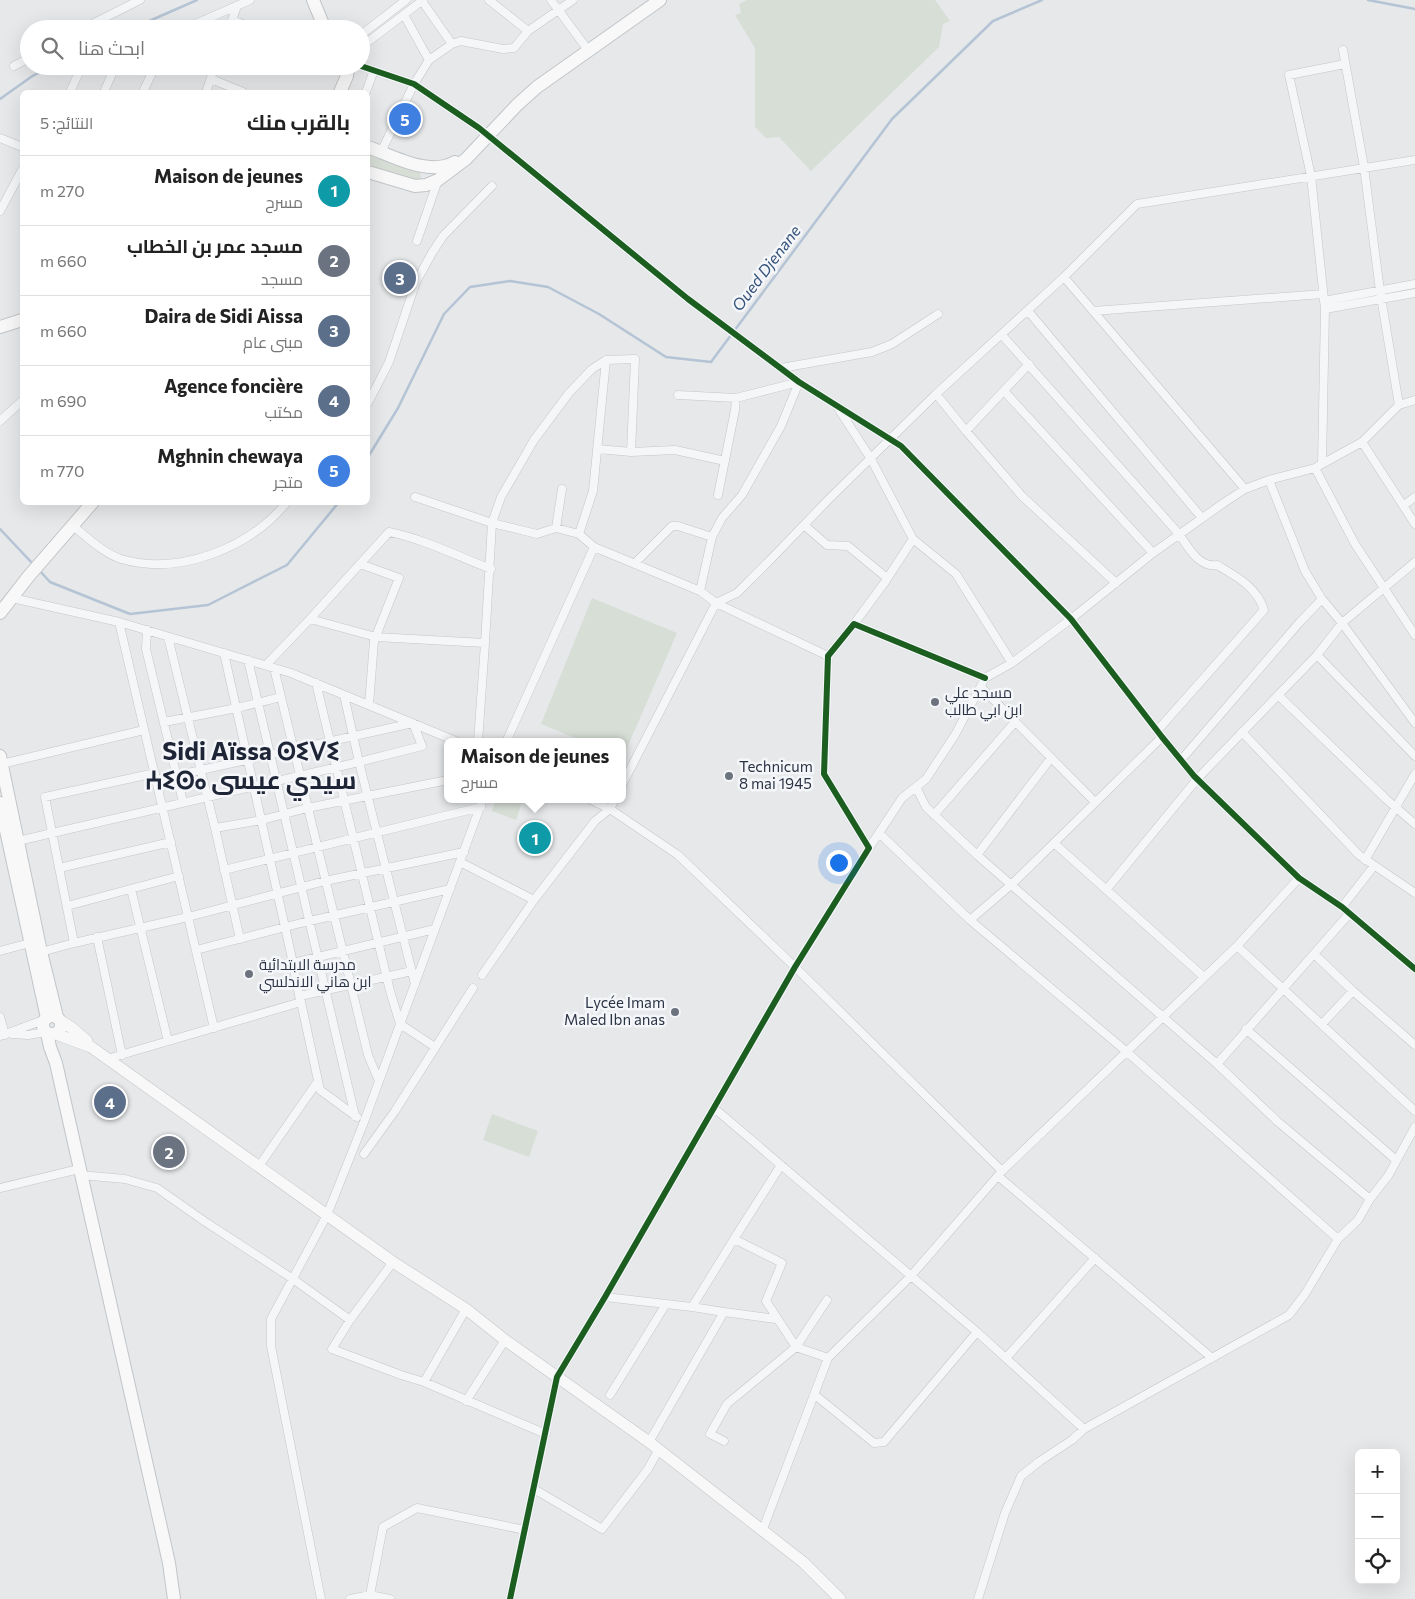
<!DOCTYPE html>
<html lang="ar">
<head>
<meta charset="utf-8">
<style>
	:root { --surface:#fff; --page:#f2f2f2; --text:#222; --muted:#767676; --line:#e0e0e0; --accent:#2563eb }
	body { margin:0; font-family:Commissioner,Cairo,"Noto Sans Tifinagh",sans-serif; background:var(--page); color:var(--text); direction:rtl }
	.controls { position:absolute; right:15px; bottom:15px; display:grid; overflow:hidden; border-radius:8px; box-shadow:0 5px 20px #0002 }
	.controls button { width:45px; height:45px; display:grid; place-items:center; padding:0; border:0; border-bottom:1px solid var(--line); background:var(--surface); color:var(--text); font:25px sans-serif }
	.you { position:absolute; left:838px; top:862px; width:18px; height:18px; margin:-12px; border:4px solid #fff; border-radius:50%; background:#1a73e8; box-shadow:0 0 0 8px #1a73e833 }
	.badge { display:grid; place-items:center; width:32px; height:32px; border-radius:50%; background:var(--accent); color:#fff; font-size:16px; font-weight:700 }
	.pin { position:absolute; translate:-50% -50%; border:2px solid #fff; box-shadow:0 1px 5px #0006 }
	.popup { position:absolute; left:444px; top:738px; width:182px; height:65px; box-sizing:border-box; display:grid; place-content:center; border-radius:8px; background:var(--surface); filter:drop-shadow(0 1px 4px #0005); font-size:16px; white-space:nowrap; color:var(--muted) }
	.popup b { font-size:19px; color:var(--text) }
	.popup::after { content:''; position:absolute; left:50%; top:100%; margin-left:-10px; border:10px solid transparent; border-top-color:var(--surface) }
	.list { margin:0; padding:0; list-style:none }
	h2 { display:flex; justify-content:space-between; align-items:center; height:65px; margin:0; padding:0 20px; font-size:21px }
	h2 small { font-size:16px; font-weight:400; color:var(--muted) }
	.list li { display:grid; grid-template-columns:32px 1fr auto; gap:15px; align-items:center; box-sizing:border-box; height:70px; padding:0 20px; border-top:1px solid var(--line) }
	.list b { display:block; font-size:19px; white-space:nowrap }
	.list p { margin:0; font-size:16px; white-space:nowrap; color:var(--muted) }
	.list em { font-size:16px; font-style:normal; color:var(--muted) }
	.icon { flex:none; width:28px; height:28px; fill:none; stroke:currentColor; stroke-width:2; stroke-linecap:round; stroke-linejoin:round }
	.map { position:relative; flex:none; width:1415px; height:1599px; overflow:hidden; direction:ltr }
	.search { position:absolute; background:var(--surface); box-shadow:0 5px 20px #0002; left:20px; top:20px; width:350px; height:55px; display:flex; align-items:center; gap:12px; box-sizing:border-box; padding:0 18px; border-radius:28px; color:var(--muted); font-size:19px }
	.panel { position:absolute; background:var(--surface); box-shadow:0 5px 20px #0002; left:20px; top:90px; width:350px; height:415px; border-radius:8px; direction:rtl }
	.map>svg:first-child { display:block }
	.green { fill:#d6ded6 }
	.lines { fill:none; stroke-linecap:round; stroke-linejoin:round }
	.stream { stroke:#b4c4d5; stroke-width:2.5 }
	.street-casing { stroke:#c4c6c8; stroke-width:9 }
	.secondary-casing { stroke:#c4c6c8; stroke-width:12 }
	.primary-casing { stroke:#c2c5c8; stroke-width:14 }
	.street { stroke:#f5f6f7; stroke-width:8 }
	.secondary { stroke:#f8f8f8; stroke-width:11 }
	.primary { stroke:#f8f8f8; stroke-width:12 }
	.cycleway-casing { stroke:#f4f6f9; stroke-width:9 }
	.cycleway { stroke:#1b5e20; stroke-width:6 }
	.poi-dot { fill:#6c737f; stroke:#f4f6f9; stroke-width:2 }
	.labels { text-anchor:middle; stroke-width:5; stroke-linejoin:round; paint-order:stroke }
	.poi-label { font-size:15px; fill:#2b3445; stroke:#f4f6f9; text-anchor:start }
	.water-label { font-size:16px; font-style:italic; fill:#34527a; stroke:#f4f6f9 }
	.town-label { font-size:25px; font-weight:bold; fill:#1d2536; stroke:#f4f6f9 }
</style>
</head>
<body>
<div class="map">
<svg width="1415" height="1599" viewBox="0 0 1415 1599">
	<rect width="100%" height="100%" fill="#e6e8ea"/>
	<path class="green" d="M747,0H935L950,21L943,24L939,47L811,171L779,137L766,138L755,127V48L735,15L741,13L739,4Z
		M368,153L420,172L421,179L415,182L368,167Z
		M592,598L677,633L623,757L622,742H585L541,724Z
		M496,799H523L516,820L492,811Z
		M492,1114L538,1131L529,1157L483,1140Z"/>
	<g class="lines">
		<path class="stream" d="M1368,0L1415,9
			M131,29L197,0
			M0,99L31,77L50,66
			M368,457L398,408L444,314L470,287L510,281L548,287L599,314L666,357L711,362L892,119L993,21L1042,0
			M0,529L33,564
			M39,570L50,582L130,614L208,605L287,565L339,502"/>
		<defs>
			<path id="street" d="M489,0L528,31
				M551,0L588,50
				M422,1L452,44
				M404,15L429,60
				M232,20L257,29
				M82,29L140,0
				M184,29L250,0
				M229,29L237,6
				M361,35L406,0
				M361,47L423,0
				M1343,50L1364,167L1380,291L1399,405
				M14,66L29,58
				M108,66L154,69
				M361,66L414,84L479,128L688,299L799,382L901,446L1071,619L1162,737L1194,776L1299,878L1342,907L1415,969
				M211,79L243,92
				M70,92L81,68L84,66
				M104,92L115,67
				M143,92L155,66
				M206,92L215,66
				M366,92L374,70
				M0,138L22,147
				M381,152L414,84L429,60L452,44L461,41L503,49L514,48L528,31L573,0
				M0,211L22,170
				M417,241L438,180
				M1064,277L1245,489
				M1324,301L1415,284
				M1325,309L1415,293
				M1028,311L1202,518
				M1093,311L1323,294
				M1002,335L1179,534C1188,547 1199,568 1217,565C1237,577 1257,587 1264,610L1157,731
				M781,368L872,352L892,344L938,314
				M1004,391L1153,553
				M936,394L966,431L1022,496L1116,583
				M678,395L736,398L799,382
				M368,403L389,362L416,282L432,253L443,236L492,186
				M838,408L871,459L913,539
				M0,421L22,401
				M966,431L1029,364
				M1362,442L1415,524
				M598,449L631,452L675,450L725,461
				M1322,464L1325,309L1311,176L1289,75L1345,64
				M1315,468L1355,544L1415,635
				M1269,480L1305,571L1322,599L1342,623L1415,723
				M718,495L735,410L736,398
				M1404,505L1415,497
				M804,525L827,545L848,546L887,578
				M73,526C87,537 103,553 121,559C179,576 250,548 287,502
				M556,528L562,489
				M579,534L593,491L606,360
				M594,547L579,534L556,528L537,534L492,523L501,497L534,440L569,393L592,369L606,360L635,359L631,452
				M635,563L672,526H678L712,537
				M360,564L399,578L374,641L369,705
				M700,591L712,537L722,518L742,495L781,426L799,382
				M12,598L119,622L291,673L458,742
				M310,619L376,637L485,643L492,523L415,497
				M119,622L214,1028
				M854,624L885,582L913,539L956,574L1012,663
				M147,630L146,649L183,802
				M168,637L215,828
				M224,653L293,963L435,929
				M1317,655L1415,756
				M248,660L355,1116
				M266,665L310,619L389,532C424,539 457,556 491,569
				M274,668L368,1055L379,1081
				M316,683L390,991L400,1024L435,1047
				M981,687L1095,802
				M344,695L359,762L415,984
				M1278,695L1386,799L1415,824
				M164,722L237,708L281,697
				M1242,732L1359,855L1415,893
				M1162,737L1054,843L1204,977
				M478,742L485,643
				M506,742L594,547L700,591L716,603L828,656
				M1181,760L1299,623L1322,599
				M2,764L144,730
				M155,773L45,797L74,943L188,917L325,881L464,852
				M622,785L716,603L737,593L772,558L829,499L936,394L1064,277L1137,204L1415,160
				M916,787L926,807L977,855L1217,1064L1277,1121L1370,1199
				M589,799L610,809L678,855L795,967L1002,1171
				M934,815L1015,722
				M879,833L970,920L1127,1052L1338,1239
				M18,841L359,762L422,746L413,723L156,780
				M869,848L902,798L926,779L955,735L985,678L1012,663L1071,619L1153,553L1225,502L1245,489L1269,480L1315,468L1322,464L1362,442L1399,405L1415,400
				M977,855L1051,758
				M1365,860L1415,774
				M460,862L534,900
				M59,868L171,842
				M224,870L481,807
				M131,889L168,1041
				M1106,890L1198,778L1317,655L1342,623L1415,562
				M67,906L179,876
				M1342,907L1374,866
				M970,920L1012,884L1054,843
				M97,937L122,1055
				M240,939L215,828L262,820L307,808L448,780
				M1237,946L1415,1111
				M196,950L301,923L450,889
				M0,951L30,943
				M41,952L74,943
				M1314,954L1353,991L1415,1045
				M293,963L300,1000
				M482,975L534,900L595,821L610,809L615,799
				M300,996L412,971
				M0,1017L5,1035
				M1322,1024L1353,991
				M1246,1029L1396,1160
				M12,1034L28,1035L46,1032
				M0,1036L46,1019
				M107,1059L301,1002L320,1090L357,1117
				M1217,1064L1349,914
				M714,1108L977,1332L1084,1429L1289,1315L1305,1294L1338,1239L1358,1220L1370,1199L1388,1176L1415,1127
				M364,1154L395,1111L473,988
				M259,1166L318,1081
				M81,1175L125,1179L157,1188L204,1221L293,1279L350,1320
				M998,1176L1212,1358
				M0,1188L79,1169
				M734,1239L781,1165
				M393,1262L350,1320L332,1349L401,1375L424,1382L546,1434
				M605,1297L692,1307L734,1239L782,1263L766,1301L796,1347L828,1358
				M692,1307L724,1312
				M1006,1358L1095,1258
				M424,1382L466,1309
				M610,1395L666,1304
				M815,1395L874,1443L884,1442L977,1332
				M466,1401L505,1340
				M724,1441L710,1434L727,1404L796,1347L827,1300
				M649,1442L724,1312L776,1319
				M534,1489L602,1529L648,1469L659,1449
				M763,1529L828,1358L910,1277L1002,1171L1237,946L1299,878
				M370,1595L383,1527L417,1508L525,1530
				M321,1599L271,1346V1319L327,1215L364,1122L483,799
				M350,1599L370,1595L390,1599
				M510,1599L557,1377L605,1297L795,967L869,848L824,774L828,656L854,624L985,678
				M978,1599L1005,1513L1021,1476L1040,1461L1072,1440L1084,1429"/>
			<path id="secondary" d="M61,1021L72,1028L87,1041
				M56,1034L91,1047L393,1262L466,1309L505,1340L649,1442L803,1562L840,1599"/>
			<path id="primary" d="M313,0L325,29
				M340,92L347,76L348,66
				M368,147C393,156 430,177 455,162
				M368,172L415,186L426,185L438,180L466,159L517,105L537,87L660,0
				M0,327L22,320
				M0,613L28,577L93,502
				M0,756L41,952L57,1017
				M0,803L47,1018
				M43 1025a9 9 0 1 1 18 0a9 9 0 1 1-18 0Z
				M47,1033L50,1047L56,1063L169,1563L174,1599"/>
		</defs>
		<use href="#street" class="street-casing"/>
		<use href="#secondary" class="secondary-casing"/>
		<use href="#primary" class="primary-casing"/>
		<use href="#street" class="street"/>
		<use href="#secondary" class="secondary"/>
		<use href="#primary" class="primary"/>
		<defs>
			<path id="cycleway" d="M361,66L414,84L479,128L688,299L799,382L901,446L1071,619L1162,737L1194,776L1299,878L1342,907L1415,969
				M510,1599L557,1377L605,1297L795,967L869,848L824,774L828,656L854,624L985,678"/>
		</defs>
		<use href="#cycleway" class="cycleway-casing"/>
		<use href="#cycleway" class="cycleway"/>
	</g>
	<g class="poi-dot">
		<circle cx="935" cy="702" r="5"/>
		<circle cx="729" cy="776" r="5"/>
		<circle cx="249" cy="974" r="5"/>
		<circle cx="675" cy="1012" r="5"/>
	</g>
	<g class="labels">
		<g class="poi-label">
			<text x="945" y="698">مسجد علي<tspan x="945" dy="17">ابن ابي طالب</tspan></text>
			<text x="739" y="772">Technicum<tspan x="739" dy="17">8 mai 1945</tspan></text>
			<text x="259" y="970">مدرسة الابتدائية<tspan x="259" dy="17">ابن هاني الاندلسي</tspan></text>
			<text x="665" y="1008" text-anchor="end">Lycée Imam<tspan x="665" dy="17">Maled Ibn anas</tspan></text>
		</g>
		<g class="water-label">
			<text transform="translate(766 268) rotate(-53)" y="6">Oued Djenane</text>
		</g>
		<g class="town-label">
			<text x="251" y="760">Sidi Aïssa ⵙⵉⴸⵉ<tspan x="251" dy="29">ⵄⵉⵙⴰ سيدي عيسى</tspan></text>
		</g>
	</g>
</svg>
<div class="controls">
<button>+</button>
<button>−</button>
<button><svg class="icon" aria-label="locate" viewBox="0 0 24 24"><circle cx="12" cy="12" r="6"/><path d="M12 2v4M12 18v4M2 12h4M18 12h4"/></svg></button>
</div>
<div class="you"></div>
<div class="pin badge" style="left:535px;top:838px;background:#0f9aa8">1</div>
<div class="popup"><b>Maison de jeunes</b>مسرح</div>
<div class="pin badge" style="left:169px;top:1152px;background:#6b7280">2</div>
<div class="pin badge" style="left:400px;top:278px;background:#5c6f8a">3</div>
<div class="pin badge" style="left:110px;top:1102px;background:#5c6f8a">4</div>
<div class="pin badge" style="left:405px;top:119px;background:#3f7fe0">5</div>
<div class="search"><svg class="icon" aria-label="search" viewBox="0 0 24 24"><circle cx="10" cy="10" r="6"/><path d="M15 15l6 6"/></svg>ابحث هنا</div>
<section class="panel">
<h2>بالقرب منك<small>النتائج: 5</small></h2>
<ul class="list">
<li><span class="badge" style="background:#0f9aa8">1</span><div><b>Maison de jeunes</b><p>مسرح</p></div><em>270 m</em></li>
<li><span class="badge" style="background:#6b7280">2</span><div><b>مسجد عمر بن الخطاب</b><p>مسجد</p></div><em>660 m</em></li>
<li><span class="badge" style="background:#5c6f8a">3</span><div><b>Daira de Sidi Aissa</b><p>مبنى عام</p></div><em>660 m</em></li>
<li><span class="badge" style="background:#5c6f8a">4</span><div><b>Agence foncière</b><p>مكتب</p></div><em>690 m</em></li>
<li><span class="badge" style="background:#3f7fe0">5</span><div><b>Mghnin chewaya</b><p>متجر</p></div><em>770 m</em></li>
</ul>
</section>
</div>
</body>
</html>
